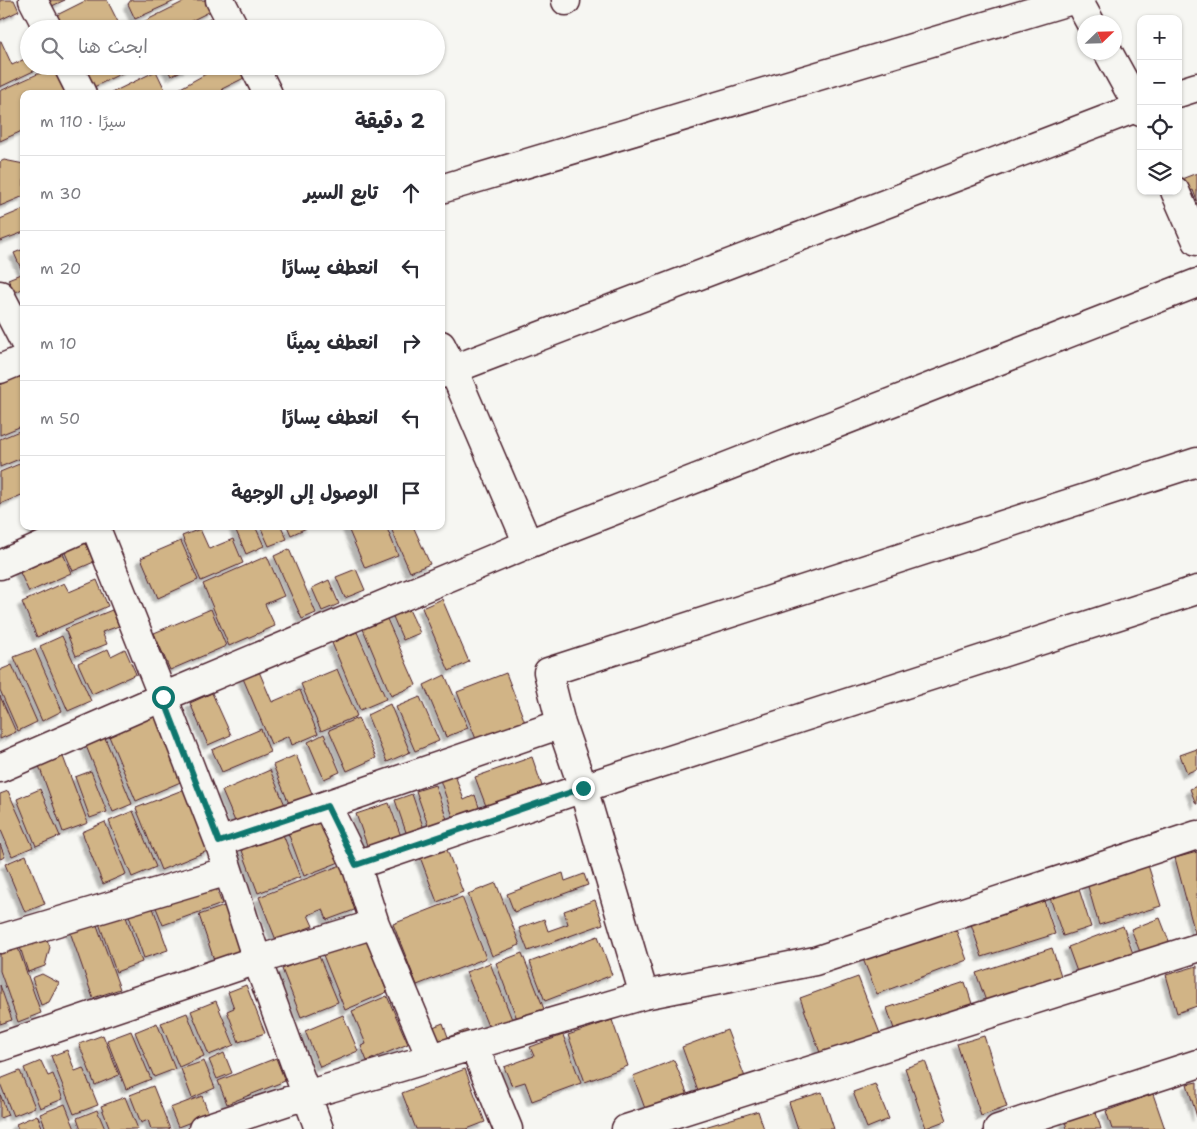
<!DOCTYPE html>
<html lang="ar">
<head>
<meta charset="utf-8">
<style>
	:root { --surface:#fff; --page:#f7f7f7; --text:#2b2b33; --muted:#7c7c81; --line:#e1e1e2 }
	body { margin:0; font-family:"Shantell Sans","Playpen Sans Arabic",sans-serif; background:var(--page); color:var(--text); direction:rtl }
	.controls { position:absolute; right:15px; top:15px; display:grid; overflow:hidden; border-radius:10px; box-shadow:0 1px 4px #0004 }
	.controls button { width:45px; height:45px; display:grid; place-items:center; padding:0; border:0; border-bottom:1px solid var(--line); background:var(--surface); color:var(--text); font:25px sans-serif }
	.compass { position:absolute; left:1077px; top:15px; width:45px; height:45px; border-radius:50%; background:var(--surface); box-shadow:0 1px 4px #0004; rotate:67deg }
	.stop { position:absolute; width:15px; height:15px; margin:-11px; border:4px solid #0f766e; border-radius:50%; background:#fff }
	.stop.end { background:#0f766e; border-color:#fff; box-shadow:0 1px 5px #0008 }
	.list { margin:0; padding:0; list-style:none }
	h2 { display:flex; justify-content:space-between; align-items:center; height:65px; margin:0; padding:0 20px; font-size:21px }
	h2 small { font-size:16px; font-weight:400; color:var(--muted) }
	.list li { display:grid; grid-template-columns:32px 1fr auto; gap:15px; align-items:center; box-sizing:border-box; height:75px; padding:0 20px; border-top:1px solid var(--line) }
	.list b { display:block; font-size:19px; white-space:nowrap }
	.list em { font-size:16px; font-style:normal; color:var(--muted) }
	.icon { flex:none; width:28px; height:28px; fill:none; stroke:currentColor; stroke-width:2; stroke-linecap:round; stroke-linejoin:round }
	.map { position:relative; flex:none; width:1197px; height:1129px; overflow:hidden; direction:ltr }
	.search { position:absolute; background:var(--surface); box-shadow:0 1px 4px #0004; left:20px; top:20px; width:425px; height:55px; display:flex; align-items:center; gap:12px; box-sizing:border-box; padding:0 18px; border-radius:28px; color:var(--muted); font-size:19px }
	.panel { position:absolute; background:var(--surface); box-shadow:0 1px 4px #0004; left:20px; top:90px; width:425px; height:440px; border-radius:10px; direction:rtl }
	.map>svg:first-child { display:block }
	.building { fill:#d1b486; stroke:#4a1f2b; filter:url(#shadow) }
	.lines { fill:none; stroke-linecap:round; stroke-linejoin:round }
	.minor-casing { stroke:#4a1f2b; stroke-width:31 }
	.minor { stroke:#f6f6f2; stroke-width:28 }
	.route { stroke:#0f766e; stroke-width:6 }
</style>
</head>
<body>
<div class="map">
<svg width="1197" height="1129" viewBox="0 0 1197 1129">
	<defs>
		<filter id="shadow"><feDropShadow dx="-4.5" dy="4.5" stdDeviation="1" flood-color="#0004"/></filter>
	</defs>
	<rect width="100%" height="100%" fill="#f6f6f2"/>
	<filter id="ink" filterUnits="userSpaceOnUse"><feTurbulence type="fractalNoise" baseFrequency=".02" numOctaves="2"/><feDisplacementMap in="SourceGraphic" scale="10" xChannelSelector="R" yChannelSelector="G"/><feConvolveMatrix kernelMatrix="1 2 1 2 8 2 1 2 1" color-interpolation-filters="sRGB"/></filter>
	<g filter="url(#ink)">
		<path class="building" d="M0,0H14L19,11L0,20Z
			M49,0H65L52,6Z
			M87,0H107L120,26L116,29H63L57,15Z
			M131,0H177L135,19L128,4Z
			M187,0H206L211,11L175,29H146L143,22Z
			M210,18L216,29H188Z
			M0,41H1L12,65L29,57V66H44L0,87Z
			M84,66H136L94,87Z
			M166,66H191L171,76Z
			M220,66H240L246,77L222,89L225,94H179L177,90Z
			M53,67L66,94H24V130L0,141V91Z
			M156,71L167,94H109Z
			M4,160L24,164V196L0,206V162Z
			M1197,173V201L1193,190L1182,194L1179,180Z
			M24,209V232L0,241V219Z
			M24,249V288L14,293L8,279L23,273L14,253Z
			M20,376L24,386V425L0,435V385Z
			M24,429V457L0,467V439Z
			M24,462V494L0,504V472Z
			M31,526H56L35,535Z
			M234,526H255L264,546L246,554Z
			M260,526H281L287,539L269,546Z
			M287,526H311L291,535Z
			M347,526H386L398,555L365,568Z
			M390,526H413L430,564L410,572Z
			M200,529L209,549L233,539L243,563L201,581L182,536Z
			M82,537L94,562L73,571L62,546Z
			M181,541L198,580L158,598L141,558Z
			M60,546L71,573L29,592L17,566Z
			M289,549L316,613L302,619L274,556Z
			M267,556L284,596L265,604L275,626L229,646L203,584Z
			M356,569L365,590L345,598L336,577Z
			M97,580L108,606L37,637L22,602L64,583L69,592Z
			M329,580L339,604L322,611L312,588Z
			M442,599L469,662L449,671L422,608Z
			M407,605L420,633L403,640L391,612Z
			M211,609L226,646L170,670L154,633Z
			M112,610L119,626L102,632L107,644L76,656L65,629Z
			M387,619L416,685L391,696L363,629Z
			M357,632L386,699L360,710L332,643Z
			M62,636L91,701L68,711L40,646Z
			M35,649L62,711L42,721L14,657Z
			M108,649L111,656L125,649L136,674L92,694L78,663Z
			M12,665L37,722L18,731L0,690V670Z
			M258,669L272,702L300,690L318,734L292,745L289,736L271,744L242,676Z
			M337,669L357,716L321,731L301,684Z
			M506,673L526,725L478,744L457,692Z
			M445,675L468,728L446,737L424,685Z
			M212,693L231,735L208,745L190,703Z
			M0,696L16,732L0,739Z
			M420,697L439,741L415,751L396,707Z
			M390,704L410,752L387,762L367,715Z
			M154,710L183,781L136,801L106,729Z
			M358,718L376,758L347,771L329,730Z
			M261,729L270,752L222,772L212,750Z
			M103,733L132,804L113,812L84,741Z
			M324,734L340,772L324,779L308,742Z
			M1197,749V769L1187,773L1180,755Z
			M62,754L88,823L63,832L38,763Z
			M296,755L313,796L290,806L273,765Z
			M532,757L542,786L486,806L475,777Z
			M270,770L285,805L237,826L222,791Z
			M91,771L107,812L90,818L75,777Z
			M455,775L464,800L475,795L481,813L455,822L440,780Z
			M435,785L448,822L429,828L416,791Z
			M1197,786V804H1196L1190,789Z
			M40,789L60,836L36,846L17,799Z
			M185,789L210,850L161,870L136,808Z
			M8,791L33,847L12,856L0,828V794Z
			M412,794L425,832L408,838L395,800Z
			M389,803L402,839L369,851L356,814Z
			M133,811L156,867L132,877L109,821Z
			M324,816L342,861L304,876L287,830Z
			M105,822L126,874L103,884L82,832Z
			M282,832L300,877L258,893L241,848Z
			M0,844L5,857L0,859Z
			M446,847L463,892L437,902L420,857Z
			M1197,852V933H1195L1175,858Z
			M26,855L45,904L25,912L5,864Z
			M341,865L357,909L327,920L323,909L308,915L313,926L276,940L259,897Z
			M1148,865L1161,906L1099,925L1087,883Z
			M563,873L565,881L584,874L588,885L514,912L507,894Z
			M496,883L520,945L492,956L468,894Z
			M215,885L222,904L163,925L155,905Z
			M1078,886L1091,927L1063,936L1049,895Z
			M462,897L486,958L417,985L393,924Z
			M1043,898L1055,934L982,957L970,921Z
			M595,900L603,924L528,951L519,928L544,919L548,931L568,924L564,911Z
			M152,905L168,950L144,958L128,913Z
			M227,905L243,950L214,960L199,915Z
			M125,914L142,962L116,972L99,923Z
			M94,917L120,989L93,998L68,926Z
			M1160,918L1171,946L1142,957L1131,929Z
			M954,924L967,960L877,994L863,959Z
			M1123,926L1135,959L1080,980L1068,947Z
			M45,935L50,947L45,966L28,972L19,944Z
			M598,936L612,975L545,1001L530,962Z
			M366,938L387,992L345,1010L323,955Z
			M17,945L41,1013L18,1022L0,971V951Z
			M1052,948L1063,982L988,1007L976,973Z
			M522,953L544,1009L517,1019L496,963Z
			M318,954L338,1002L301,1017L282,969Z
			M490,963L513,1022L490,1031L466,972Z
			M1197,966V1006L1177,1013L1166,975Z
			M42,974L59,983L49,1002L41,1005L32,978Z
			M858,977L881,1036L822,1058L800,998Z
			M965,982L975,1013L897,1038L887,1008Z
			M0,985L12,1020L0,1024Z
			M246,985L265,1033L239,1042L227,1011L234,1008L228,992Z
			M387,996L408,1044L367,1061L361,1046L366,1044L352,1011Z
			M216,1001L234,1045L209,1055L191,1011Z
			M187,1013L204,1056L179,1067L161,1023Z
			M343,1015L358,1051L320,1067L305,1031Z
			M612,1020L628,1066L585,1082L568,1035Z
			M157,1023L175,1069L154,1077L135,1032Z
			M443,1023L448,1037L467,1030L471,1039L437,1051L428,1029Z
			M727,1030L745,1077L699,1094L682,1047Z
			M131,1031L151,1079L126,1089L107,1040Z
			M103,1035L119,1075L95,1085L79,1044Z
			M563,1035L581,1083L532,1101L525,1082L512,1086L504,1067L534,1056L530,1047Z
			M984,1036L1007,1107L981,1116L957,1044Z
			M67,1050L75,1071L83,1068L98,1105L74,1114L51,1056Z
			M224,1053L232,1073L217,1079L209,1060Z
			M276,1058L285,1081L227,1104L218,1081Z
			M674,1060L689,1098L647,1114L633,1076Z
			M41,1061L48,1076L53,1074L63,1099L40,1108L24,1068Z
			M204,1061L215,1088L192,1098L181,1069Z
			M925,1061L947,1120L926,1128L905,1068Z
			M465,1069L485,1122L467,1129H416L402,1093Z
			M20,1071L35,1107L13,1116L0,1083V1079Z
			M1197,1082V1117L1187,1084Z
			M875,1084L889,1119L867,1128L853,1092Z
			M153,1086L170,1129H151L148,1120L141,1123L130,1095Z
			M822,1092L834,1129H798L789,1102Z
			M0,1094L8,1115L0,1118Z
			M1153,1094L1165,1129H1112L1106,1111Z
			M202,1096L209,1115L178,1127L170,1108Z
			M125,1097L138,1129H110L101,1106Z
			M65,1104L75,1129H46L40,1114Z
			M97,1110L105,1129H81L77,1118Z
			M758,1111L764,1129H698Z
			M1096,1113L1101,1129H1067L1065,1121Z
			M37,1115L43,1129H18L16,1124Z"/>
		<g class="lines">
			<defs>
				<path id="minor" d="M33,0L48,29
					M220,0L235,29
					M566,0V1
					M1078,0L1090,22
					M1108,52L1141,112
					M68,66L82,94
					M254,66L268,94
					M1178,93L1197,87
					M441,189L1072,0
					M1175,191L1197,241
					M0,295L24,341
					M441,345L453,369L528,544
					M0,369L24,359
					M441,374L1141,106
					M95,526L163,697L219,842L257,960L319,1129
					M0,565L88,526
					M0,768L163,697L528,544L1197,283
					M327,806L356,865L375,924L431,1058
					M219,842L561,724
					M356,865L583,788L1197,590
					M0,939L228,871
					M644,995L583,788L561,724L548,672L1197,462
					M474,1046L508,1129
					M0,1047L257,960L375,924
					M203,1129L306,1095L644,995L815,961L1197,835
					M626,1129L1197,948
					M998,1129L1197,1064"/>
			</defs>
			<use href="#minor" class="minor-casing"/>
			<use href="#minor" class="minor"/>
		</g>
	</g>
	<g class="lines" filter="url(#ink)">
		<path class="route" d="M163,697L219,842L327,806L356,865L583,788"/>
	</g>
</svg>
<div class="controls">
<button>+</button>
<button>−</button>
<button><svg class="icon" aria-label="locate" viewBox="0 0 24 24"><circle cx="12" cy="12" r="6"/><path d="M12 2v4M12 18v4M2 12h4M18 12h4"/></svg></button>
<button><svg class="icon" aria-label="layers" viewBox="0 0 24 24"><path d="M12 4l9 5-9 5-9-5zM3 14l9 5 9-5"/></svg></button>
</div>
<svg class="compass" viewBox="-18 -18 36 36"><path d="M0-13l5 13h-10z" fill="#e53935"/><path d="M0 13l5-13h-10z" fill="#7c7c81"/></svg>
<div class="stop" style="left:163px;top:697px"></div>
<div class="stop end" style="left:583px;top:788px"></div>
<div class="search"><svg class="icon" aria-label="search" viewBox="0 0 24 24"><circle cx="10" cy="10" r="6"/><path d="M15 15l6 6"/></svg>ابحث هنا</div>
<section class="panel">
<h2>2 دقيقة<small>سيرًا · 110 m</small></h2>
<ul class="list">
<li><svg class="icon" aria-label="ahead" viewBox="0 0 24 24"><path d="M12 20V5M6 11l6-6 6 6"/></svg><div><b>تابع السير</b></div><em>30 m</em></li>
<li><svg class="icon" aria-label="left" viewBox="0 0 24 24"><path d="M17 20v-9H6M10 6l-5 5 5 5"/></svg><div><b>انعطف يسارًا</b></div><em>20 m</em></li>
<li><svg class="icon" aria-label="right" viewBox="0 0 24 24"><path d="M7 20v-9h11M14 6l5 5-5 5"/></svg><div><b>انعطف يمينًا</b></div><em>10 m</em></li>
<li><svg class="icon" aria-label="left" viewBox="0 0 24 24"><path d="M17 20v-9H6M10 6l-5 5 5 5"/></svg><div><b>انعطف يسارًا</b></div><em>50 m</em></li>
<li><svg class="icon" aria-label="arrive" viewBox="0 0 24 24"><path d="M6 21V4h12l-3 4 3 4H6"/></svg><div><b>الوصول إلى الوجهة</b></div></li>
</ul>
</section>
</div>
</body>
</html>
